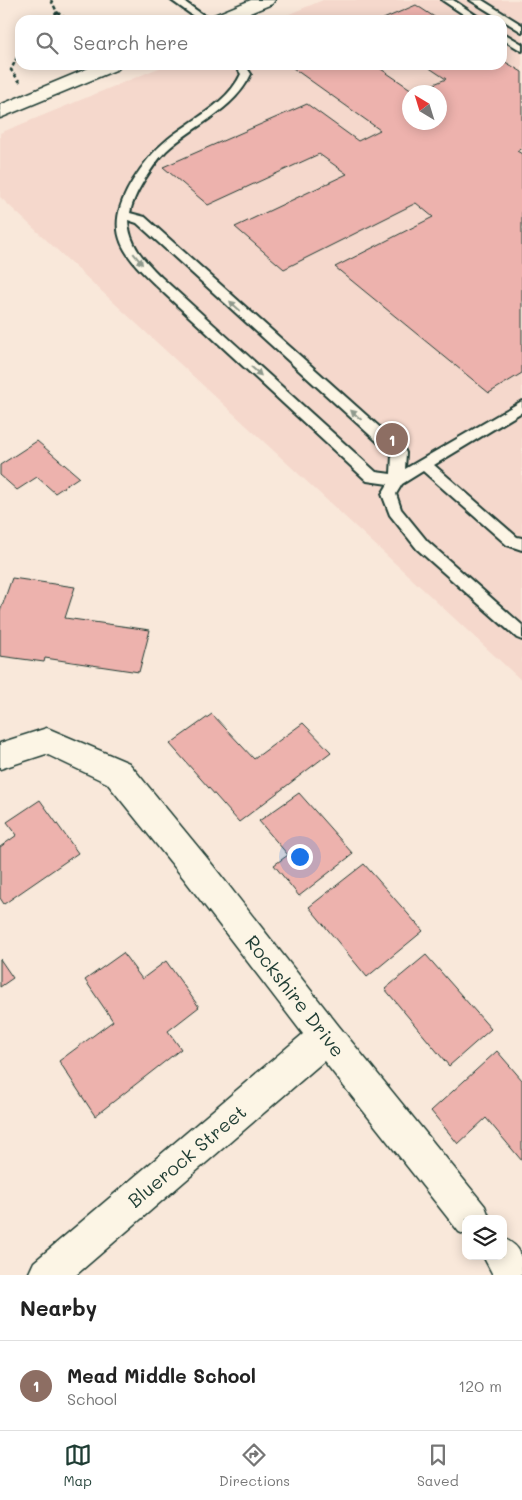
<!DOCTYPE html>
<html lang="en">
<head>
<meta charset="utf-8">
<style>
	:root { --surface:#fff; --page:#f6f6f6; --text:#222; --muted:#767676; --line:#e0e0e0; --accent:#1f3d34 }
	body { margin:0; font-family:Mali,sans-serif; background:var(--page); color:var(--text) }
	.controls { position:absolute; right:15px; bottom:15px; display:grid; overflow:hidden; border-radius:10px; box-shadow:0 2px 12px #0003 }
	.controls button { width:45px; height:45px; display:grid; place-items:center; padding:0; border:0; border-bottom:1px solid var(--line); background:var(--surface); color:var(--text); font:25px sans-serif }
	.compass { position:absolute; left:402px; top:85px; width:45px; height:45px; border-radius:50%; background:var(--surface); box-shadow:0 2px 12px #0003; rotate:322deg }
	.you { position:absolute; left:299px; top:856px; width:18px; height:18px; margin:-12px; border:4px solid #fff; border-radius:50%; background:#1a73e8; box-shadow:0 0 0 8px #1a73e833 }
	.badge { display:grid; place-items:center; width:32px; height:32px; border-radius:50%; background:var(--accent); color:#fff; font-size:16px; font-weight:700 }
	.pin { position:absolute; translate:-50% -50%; border:2px solid #fff; box-shadow:0 1px 5px #0006 }
	.list { margin:0; padding:0; list-style:none }
	h2 { display:flex; justify-content:space-between; align-items:center; height:65px; margin:0; padding:0 20px; font-size:21px }
	h2 small { font-size:16px; font-weight:400; color:var(--muted) }
	.list li { display:grid; grid-template-columns:32px 1fr auto; gap:15px; align-items:center; box-sizing:border-box; height:90px; padding:0 20px; border-top:1px solid var(--line) }
	.list b { display:block; font-size:19px; white-space:nowrap }
	.list p { margin:0; font-size:16px; white-space:nowrap; color:var(--muted) }
	.list em { font-size:16px; font-style:normal; color:var(--muted) }
	.icon { flex:none; width:28px; height:28px; fill:none; stroke:currentColor; stroke-width:2; stroke-linecap:round; stroke-linejoin:round }
	.map { position:relative; flex:none; width:522px; height:1275px; overflow:hidden }
	.search { position:absolute; background:var(--surface); box-shadow:0 2px 12px #0003; left:15px; right:15px; top:15px; height:55px; display:flex; align-items:center; gap:12px; box-sizing:border-box; padding:0 18px; border-radius:15px; color:var(--muted); font-size:19px }
	.sheet { height:155px; background:var(--surface) }
	nav { display:flex; justify-content:space-around; align-items:center; box-sizing:border-box; height:70px; border-top:1px solid var(--line); background:var(--surface); font-size:14px; color:var(--muted) }
	nav a { display:grid; justify-items:center; gap:2px }
	nav .on { color:var(--accent) }
	.map>svg:first-child { display:block }
	.built { fill:#f5d8cc; fill-rule:evenodd }
	.building { fill:#edb2ad; stroke:#1f3d34; fill-rule:evenodd }
	.lines { fill:none; stroke-linecap:round; stroke-linejoin:round }
	.service-casing { stroke:#1f3d34; stroke-width:4 }
	.minor-casing { stroke:#1f3d34; stroke-width:3 }
	.secondary-casing { stroke:#1f3d34; stroke-width:3 }
	.path { stroke:#1f3d34; stroke-width:2.5; stroke-dasharray:4 2.5; stroke-linecap:butt }
	.service { fill:#fcf5e5; fill-rule:evenodd }
	.minor { fill:#fcf5e5; fill-rule:evenodd }
	.secondary { fill:#fcf5e5; fill-rule:evenodd }
	.oneway { fill:#8e998c }
	.labels { text-anchor:middle; stroke-width:4.5; stroke-linejoin:round; paint-order:stroke }
	.near-street-label { font-size:19px; fill:#1f3d34; stroke:#fcf5e5 }
</style>
</head>
<body>
<div class="map">
<svg width="522" height="1275" viewBox="0 0 522 1275">
	<rect width="100%" height="100%" fill="#f9e8da"/>
	<filter id="ink" filterUnits="userSpaceOnUse"><feTurbulence type="fractalNoise" baseFrequency=".02" numOctaves="2"/><feDisplacementMap in="SourceGraphic" scale="10" xChannelSelector="R" yChannelSelector="G"/><feConvolveMatrix kernelMatrix="1 2 1 2 8 2 1 2 1" color-interpolation-filters="sRGB"/></filter>
	<g filter="url(#ink)">
		<path class="built" d="M323,0H522V681L0,197V133L166,65H502V20H275ZM410,92H440V122H410Z"/>
		<path class="building" d="M416,5L439,20H381Z
			M502,60L522,72V148L517,151L522,154V373L489,393L335,267L433,217L416,203L284,269L235,227L347,174L319,154L208,205L163,167L307,104L358,141L380,130L293,68L300,65H375L415,92L446,79L425,65H502ZM410,92H440V122H410Z
			M37,441L79,477L55,493L37,477L17,490L0,475V465Z
			M12,578L75,587L65,618L150,630L139,672L45,658L44,662L0,656V612Z
			M212,714L254,759L303,723L331,752L239,822L170,744Z
			M299,793L353,854L299,896L274,865L288,855L259,821Z
			M40,800L78,853L4,904L0,898V847L17,835L7,822Z
			M364,864L423,931L367,977L309,907Z
			M123,953L142,979L166,961L199,1007L168,1031L181,1049L95,1116L59,1061L113,1021L85,980Z
			M426,955L491,1029L449,1066L385,989Z
			M0,959L13,978L0,987Z
			M497,1051L522,1080V1161L486,1118L458,1144L431,1111Z"/>
		<g class="lines">
			<defs>
				<path id="service" d="M171,0H182L210,20H199Z
					M442,0H453L483,20H472Z
					M470,0H482L522,25V32Z
					M502,32L522,44V51L502,39Z
					M235,65H245L251,74C235,110 194,125 166,151C157,160 150,171 143,182C137,192 132,202 130,213L145,217L404,449L406,453L405,469L522,401V412L434,465L517,537L522,538V550L507,545L423,471L402,484L396,494L401,509L427,541L522,625V640L517,638L417,549L390,515L382,494L388,484L367,481L165,294C126,257 100,235 132,182C142,166 153,151 168,139C193,119 227,104 241,74ZM128,220L137,223L392,455L391,474L376,472L161,277C144,260 129,245 128,220Z"/>
				<path id="minor" d="M47,728L129,763L207,858L338,1025L485,1206L490,1219H466V1235L459,1232L324,1061L76,1275H28L34,1262L303,1034L185,880L107,783L46,754L0,769V743Z
					M503,1238C522,1247 522,1254 522,1275H493L483,1256H503Z"/>
				<path id="secondary" d="M251,0H275L272,4L233,20H209L212,16Z
					M96,65H121L118,69L0,118V105Z"/>
			</defs>
			<use href="#service" class="service-casing"/>
			<use href="#minor" class="minor-casing"/>
			<use href="#secondary" class="secondary-casing"/>
			<path class="path" d="M51,0L57,12L51,20
				M57,12L67,20
				M20,51L11,70L20,82"/>
			<use href="#service" class="service"/>
			<use href="#minor" class="minor"/>
			<use href="#secondary" class="secondary"/>
		</g>
		<defs><path id="oneway-solid" d="M-6-.8H1V-3.2L6.5 0L1 3.2V.8H-6Z" transform="scale(1.25)"/></defs>
		<g class="oneway">
			<use href="#oneway-solid" transform="translate(138 259) rotate(51)"/>
			<use href="#oneway-solid" transform="translate(235 306) rotate(-138)"/>
			<use href="#oneway-solid" transform="translate(256 371) rotate(42)"/>
			<use href="#oneway-solid" transform="translate(356 415) rotate(-138)"/>
		</g>
	</g>
	<g class="labels">
		<g class="near-street-label">
			<text transform="translate(295 996) rotate(52)" y="7">Rockshire Drive</text>
			<text transform="translate(187 1156) rotate(-40)" y="7">Bluerock Street</text>
		</g>
	</g>
</svg>
<div class="controls">
<button><svg class="icon" aria-label="layers" viewBox="0 0 24 24"><path d="M12 4l9 5-9 5-9-5zM3 14l9 5 9-5"/></svg></button>
</div>
<svg class="compass" viewBox="-18 -18 36 36"><path d="M0-13l5 13h-10z" fill="#e53935"/><path d="M0 13l5-13h-10z" fill="#767676"/></svg>
<div class="you"></div>
<div class="pin badge" style="left:392px;top:439px;background:#8d6e63">1</div>
<div class="search"><svg class="icon" aria-label="search" viewBox="0 0 24 24"><circle cx="10" cy="10" r="6"/><path d="M15 15l6 6"/></svg>Search here</div>
</div>
<section class="sheet">
<h2>Nearby<small></small></h2>
<ul class="list">
<li><span class="badge" style="background:#8d6e63">1</span><div><b>Mead Middle School</b><p>School</p></div><em>120 m</em></li>
</ul>
</section>
<nav>
<a class="on"><svg class="icon" aria-label="map" viewBox="0 0 24 24"><path d="M3 6l6-2 6 2 6-2v14l-6 2-6-2-6 2zM9 4v14M15 6v14"/></svg>Map</a>
<a><svg class="icon" aria-label="directions" viewBox="0 0 24 24"><path d="M12 3l9 9-9 9-9-9zM9 14v-3h6M13 9l2 2-2 2"/></svg>Directions</a>
<a><svg class="icon" aria-label="saved" viewBox="0 0 24 24"><path d="M7 4h10v16l-5-4-5 4z"/></svg>Saved</a>
</nav>
</body>
</html>
